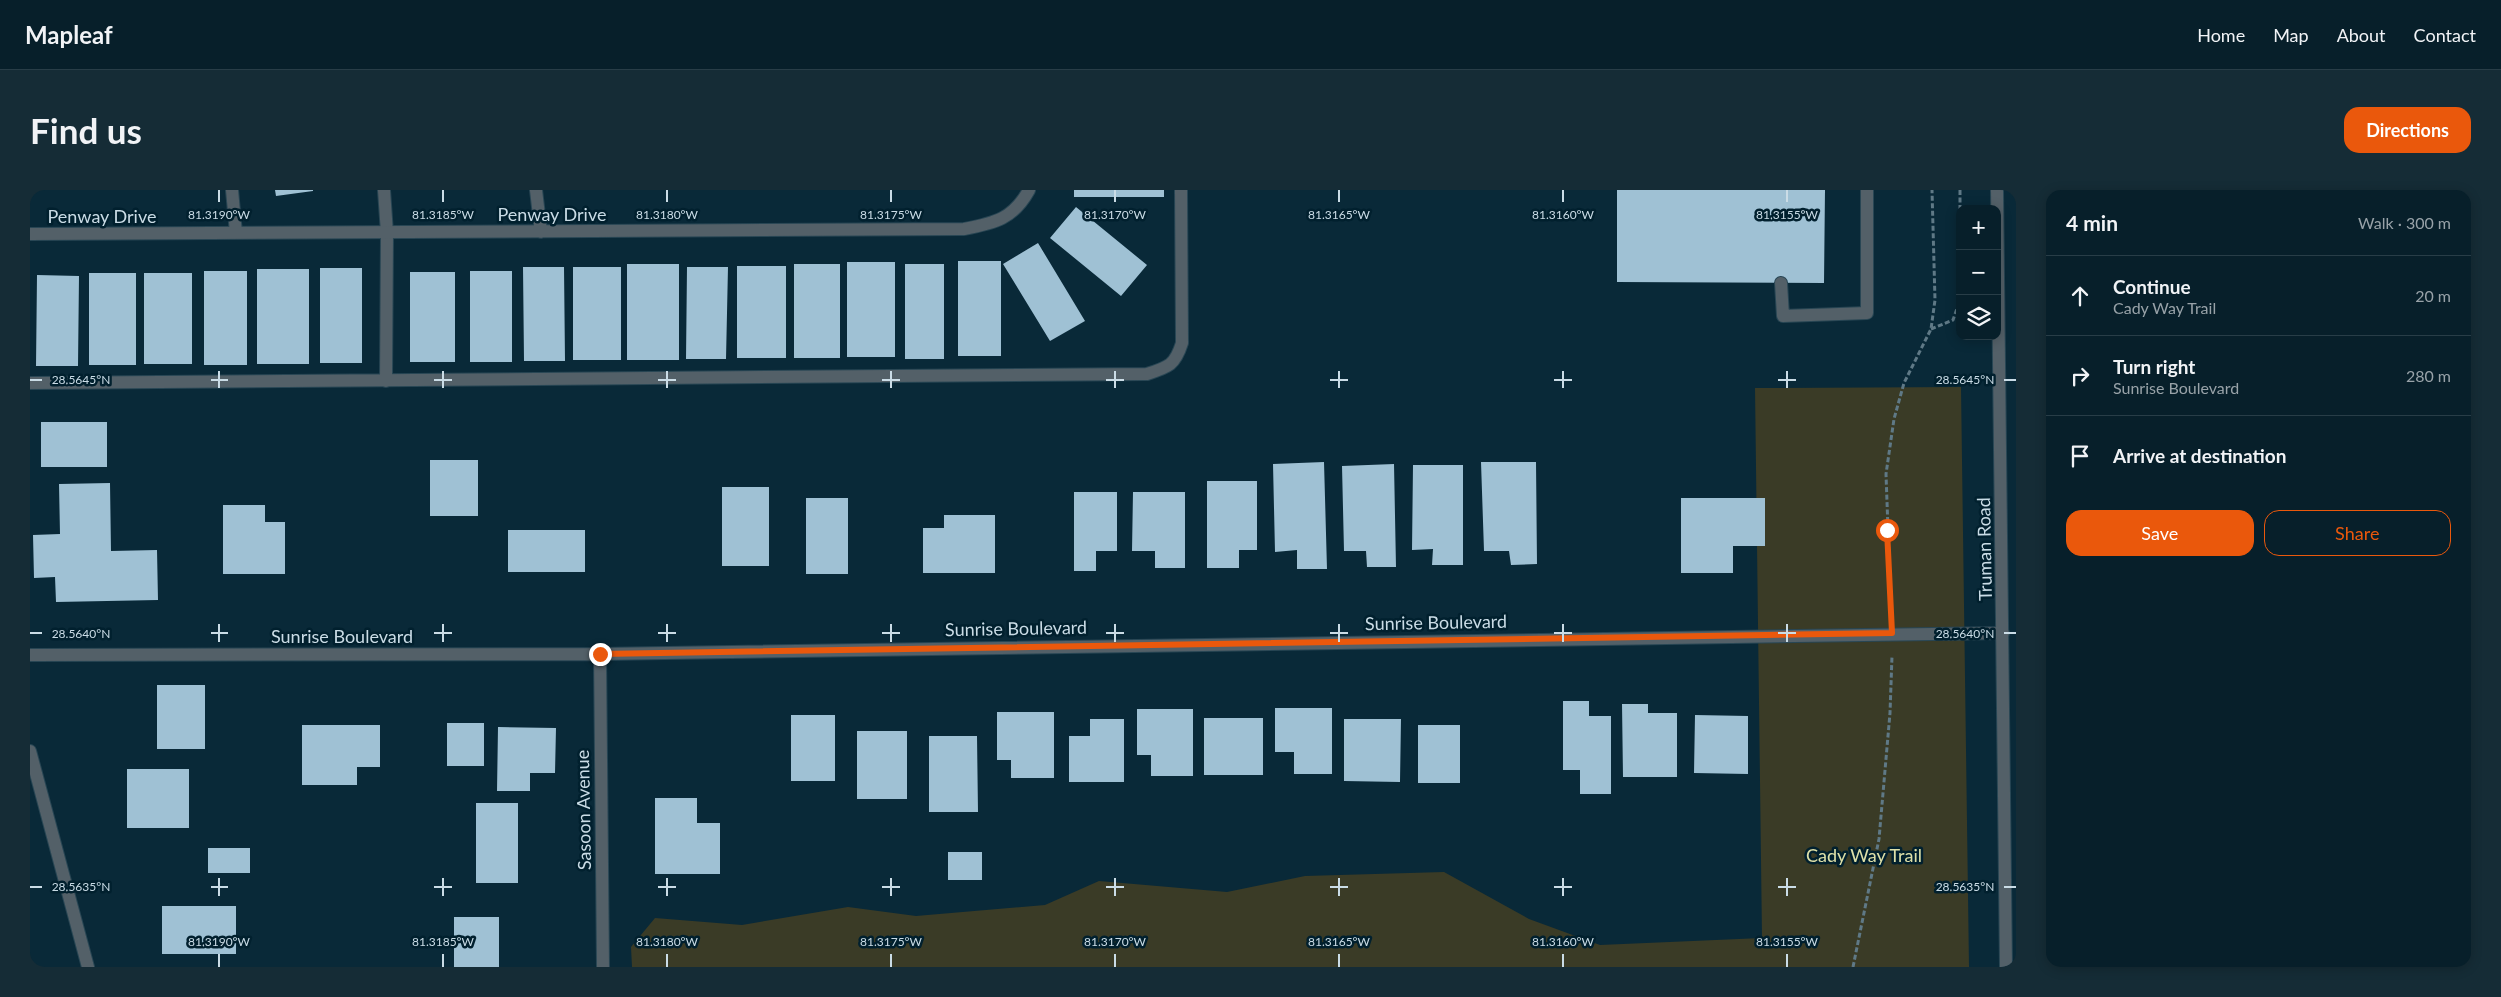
<!DOCTYPE html>
<html lang="en">
<head>
<meta charset="utf-8">
<style>
	:root { --surface:#071f2a; --page:#152c36; --text:#f1f3f6; --muted:#98a2a8; --line:#283d47; --accent:#ea580c }
	body { margin:0; font-family:Lato,sans-serif; background:var(--page); color:var(--text) }
	.controls { position:absolute; right:15px; top:15px; display:grid; overflow:hidden; border-radius:10px; box-shadow:0 2px 12px #0003 }
	.controls button { width:45px; height:45px; display:grid; place-items:center; padding:0; border:0; border-bottom:1px solid var(--line); background:var(--surface); color:var(--text); font:25px sans-serif }
	.stop { position:absolute; width:15px; height:15px; margin:-11px; border:4px solid #ea580c; border-radius:50%; background:#fff }
	.stop.end { background:#ea580c; border-color:#fff; box-shadow:0 1px 5px #0008 }
	.list { margin:0; padding:0; list-style:none }
	h2 { display:flex; justify-content:space-between; align-items:center; height:65px; margin:0; padding:0 20px; font-size:21px }
	h2 small { font-size:16px; font-weight:400; color:var(--muted) }
	.list li { display:grid; grid-template-columns:32px 1fr auto; gap:15px; align-items:center; box-sizing:border-box; height:80px; padding:0 20px; border-top:1px solid var(--line) }
	.list b { display:block; font-size:19px; white-space:nowrap }
	.list p { margin:0; font-size:16px; white-space:nowrap; color:var(--muted) }
	.list em { font-size:16px; font-style:normal; color:var(--muted) }
	.actions { display:flex; gap:10px; padding:15px 20px }
	.actions a { flex:1; padding:11px 0; border:1px solid var(--accent); border-radius:15px; text-align:center; font-size:18px; color:var(--accent) }
	.actions .main { background:var(--accent); color:#fff }
	.icon { flex:none; width:28px; height:28px; fill:none; stroke:currentColor; stroke-width:2; stroke-linecap:round; stroke-linejoin:round }
	.map { position:relative; flex:none; width:1986px; height:777px; overflow:hidden; border-radius:15px }
	header { display:flex; align-items:center; gap:30px; box-sizing:border-box; height:70px; padding:0 25px; background:var(--surface); border-bottom:1px solid var(--line) }
	header strong { font-size:24px }
	nav { display:flex; gap:28px; margin-inline-start:auto; font-size:18px }
	.intro { display:flex; align-items:center; justify-content:space-between; box-sizing:border-box; height:120px; padding:0 30px }
	h1 { margin:0; font-size:35px }
	.button { padding:12px 22px; border-radius:15px; background:var(--accent); color:#fff; font-size:18px; font-weight:700 }
	main { display:flex; gap:30px; padding:0 30px }
	aside { flex:1; background:var(--surface); border-radius:15px; box-shadow:0 2px 12px #0003 }
	.map>svg:first-child { display:block }
	.green { fill:#3a3b26 }
	.building { fill:#9fc1d4 }
	.lines { fill:none; stroke-linecap:round; stroke-linejoin:round }
	.service-casing { stroke:#284654; stroke-width:14 }
	.minor-casing { stroke:#284654; stroke-width:14 }
	.path { stroke:#5f7986; stroke-width:3; stroke-dasharray:5 2.5; stroke-linecap:butt }
	.service { stroke:#536068; stroke-width:12 }
	.minor { stroke:#536068; stroke-width:12 }
	.route { stroke:#ea580c; stroke-width:6 }
	.ticks { fill:none; stroke:#cadce6; stroke-width:2 }
	.labels { text-anchor:middle; stroke-width:5; stroke-linejoin:round; paint-order:stroke }
	.street-label { font-size:18px; fill:#cadce6; stroke:#01202e }
	.park-label { font-size:18px; fill:#dee0a8; stroke:#01202e }
	.ticks-label { font-size:12px; text-anchor:middle; fill:#cadce6; stroke:#01202e; stroke-width:5; stroke-linejoin:round; paint-order:stroke }
</style>
</head>
<body>
<header>
<strong>Mapleaf</strong>
<nav><a>Home</a><a>Map</a><a>About</a><a>Contact</a></nav>
</header>
<div class="intro"><h1>Find us</h1><a class="button">Directions</a></div>
<main>
<div class="map">
<svg width="1986" height="777" viewBox="0 0 1986 777">
	<rect width="100%" height="100%" fill="#092938"/>
	<path class="green" d="M1931,197L1939,777H602L601,757L625,728L712,735L818,717L886,726L1015,715L1069,691L1197,702L1275,686L1414,682L1499,729L1570,755L1732,748L1725,198Z"/>
	<path class="building" d="M245,0H283V1L246,6Z
		M1044,0H1134V7H1044Z
		M1587,0H1795L1794,93L1587,92Z
		M1046,17L1117,75L1091,106L1020,48Z
		M1008,53L1055,131L1020,151L973,74Z
		M928,71H971V166H928Z
		M817,72H865V167H817Z
		M597,74H649V170H597Z
		M764,74H810V168H764Z
		M875,74H914V169H875Z
		M707,76H756V168H707Z
		M493,77H534L535,171H494Z
		M543,77H591V170H543Z
		M657,77H698L696,169H656Z
		M290,78H332V173H290Z
		M227,79H279V174H227Z
		M174,81H217V175H174Z
		M440,81H482V172H440Z
		M380,82H425V172H380Z
		M59,83H106V175H59Z
		M114,83H162V174H114Z
		M7,85L49,86L48,176H6Z
		M11,232H77V277H11Z
		M400,270H448V326H400Z
		M1294,272L1297,379H1267V360L1245,362L1243,274Z
		M1451,272H1506L1507,374L1481,375L1479,361H1454Z
		M1364,274L1366,377H1337L1336,361H1314L1312,276Z
		M1383,275H1433V375H1402L1403,359L1382,360Z
		M1177,291H1227V360H1209V378H1177Z
		M80,293L81,361L127,360L128,410L26,412L25,387L4,388L3,345L30,344L29,294Z
		M692,297H739V376H692Z
		M1044,302H1087V361H1066V381H1044Z
		M1103,302H1155V378H1125V361H1102Z
		M776,308H818V384H776Z
		M1651,308H1735V356H1703V383H1651Z
		M193,315H235V332H255V384H193Z
		M914,325H965V383H893V338H914Z
		M478,340H555V382H478Z
		M127,495H175V559H127Z
		M1533,511H1559V526H1581V604H1550V580H1533Z
		M1592,514H1618V523H1647V587H1593Z
		M1245,518H1302V584H1264V562H1245Z
		M1107,519H1163V586H1121V565H1107Z
		M967,522H1024V588H981V570H967Z
		M761,525H805V591H761Z
		M1665,525L1718,526V584L1664,583Z
		M1174,528H1233V585H1174Z
		M1060,529H1094V592H1039V546H1060Z
		M1314,529H1371L1370,592L1314,591Z
		M417,533H454V576H417Z
		M272,535H350V577H327V595H272Z
		M1388,535H1430V593H1388Z
		M468,537L526,538L525,583H500V601H467Z
		M827,541H877V609H827Z
		M899,546H947L948,622H899Z
		M97,579H159V638H97Z
		M625,608H667V633H690V684H625Z
		M446,613H488V693H446Z
		M178,658H220V683H178Z
		M918,662H952V690H918Z
		M132,716H206V764H132Z
		M424,727H469V777H424Z"/>
	<g class="lines">
		<defs>
			<path id="service" d="M354,0L357,43L356,191
				M1751,93L1753,126L1837,123V0
				M0,193L1117,184C1139,177 1145,175 1152,153L1151,0"/>
			<path id="minor" d="M202,0L206,43
				M506,0L511,42
				M1967,0L1976,777
				M0,44L934,39C965,33 983,29 999,0
				M570,464L573,777
				M0,465L570,464L1973,443
				M0,561L58,777"/>
		</defs>
		<use href="#service" class="service-casing"/>
		<use href="#minor" class="minor-casing"/>
		<path class="path" d="M1930,0V19
			M1901,139L1923,130L1930,110
			M1861,422L1856,284L1864,229L1874,193L1901,139L1905,110L1902,0
			M1823,777L1849,649L1860,523L1862,466"/>
		<use href="#service" class="service"/>
		<use href="#minor" class="minor"/>
	</g>
	<g class="lines">
		<path class="route" d="M570,464L1862,443L1857,340"/>
	</g>
	<path class="ticks" d="M189,0V12M413,0V12M637,0V12M861,0V12M1085,0V12M1309,0V12M1533,0V12M1757,0V12M189,181V198M413,181V198M637,181V198M861,181V198M1085,181V198M1309,181V198M1533,181V198M1757,181V198M0,190H12M181,190H198M404,190H422M628,190H646M852,190H870M1076,190H1094M1300,190H1318M1524,190H1542M1748,190H1766M1974,190H1986M189,434V452M413,434V452M637,434V452M861,434V452M1085,434V452M1309,434V452M1533,434V452M1757,434V452M0,443H12M181,443H198M404,443H422M628,443H646M852,443H870M1076,443H1094M1300,443H1318M1524,443H1542M1748,443H1766M1974,443H1986M189,688V706M413,688V706M637,688V706M861,688V706M1085,688V706M1309,688V706M1533,688V706M1757,688V706M0,697H12M181,697H198M404,697H422M628,697H646M852,697H870M1076,697H1094M1300,697H1318M1524,697H1542M1748,697H1766M1974,697H1986M189,764V777M413,764V777M637,764V777M861,764V777M1085,764V777M1309,764V777M1533,764V777M1757,764V777"/>
	<g class="labels">
		<g class="street-label">
			<text x="522" y="31">Penway Drive</text>
			<text x="72" y="33">Penway Drive</text>
			<text transform="translate(1955 359) rotate(-91)" y="6">Truman Road</text>
			<text transform="translate(1406 433) rotate(-1)" y="6">Sunrise Boulevard</text>
			<text transform="translate(986 439) rotate(-1)" y="6">Sunrise Boulevard</text>
			<text x="312" y="453">Sunrise Boulevard</text>
			<text transform="translate(554 620) rotate(-91)" y="6">Sasoon Avenue</text>
		</g>
		<g class="park-label">
			<text x="1834" y="672">Cady Way Trail</text>
		</g>
	</g>
	<g class="ticks-label">
		<text x="189" y="29">81.3190°W</text>
		<text x="413" y="29">81.3185°W</text>
		<text x="637" y="29">81.3180°W</text>
		<text x="861" y="29">81.3175°W</text>
		<text x="1085" y="29">81.3170°W</text>
		<text x="1309" y="29">81.3165°W</text>
		<text x="1533" y="29">81.3160°W</text>
		<text x="1757" y="29">81.3155°W</text>
		<text x="51" y="194">28.5645°N</text>
		<text x="1935" y="194">28.5645°N</text>
		<text x="51" y="448">28.5640°N</text>
		<text x="1935" y="448">28.5640°N</text>
		<text x="51" y="701">28.5635°N</text>
		<text x="1935" y="701">28.5635°N</text>
		<text x="189" y="756">81.3190°W</text>
		<text x="413" y="756">81.3185°W</text>
		<text x="637" y="756">81.3180°W</text>
		<text x="861" y="756">81.3175°W</text>
		<text x="1085" y="756">81.3170°W</text>
		<text x="1309" y="756">81.3165°W</text>
		<text x="1533" y="756">81.3160°W</text>
		<text x="1757" y="756">81.3155°W</text>
	</g>
</svg>
<div class="controls">
<button>+</button>
<button>−</button>
<button><svg class="icon" aria-label="layers" viewBox="0 0 24 24"><path d="M12 4l9 5-9 5-9-5zM3 14l9 5 9-5"/></svg></button>
</div>
<div class="stop" style="left:1857px;top:340px"></div>
<div class="stop end" style="left:570px;top:464px"></div>
</div>
<aside>
<h2>4 min<small>Walk · 300 m</small></h2>
<ul class="list">
<li><svg class="icon" aria-label="ahead" viewBox="0 0 24 24"><path d="M12 20V5M6 11l6-6 6 6"/></svg><div><b>Continue</b><p>Cady Way Trail</p></div><em>20 m</em></li>
<li><svg class="icon" aria-label="right" viewBox="0 0 24 24"><path d="M7 20v-9h11M14 6l5 5-5 5"/></svg><div><b>Turn right</b><p>Sunrise Boulevard</p></div><em>280 m</em></li>
<li><svg class="icon" aria-label="arrive" viewBox="0 0 24 24"><path d="M6 21V4h12l-3 4 3 4H6"/></svg><div><b>Arrive at destination</b></div></li>
</ul>
<div class="actions"><a class="main">Save</a><a>Share</a></div>
</aside>
</main>
</body>
</html>
